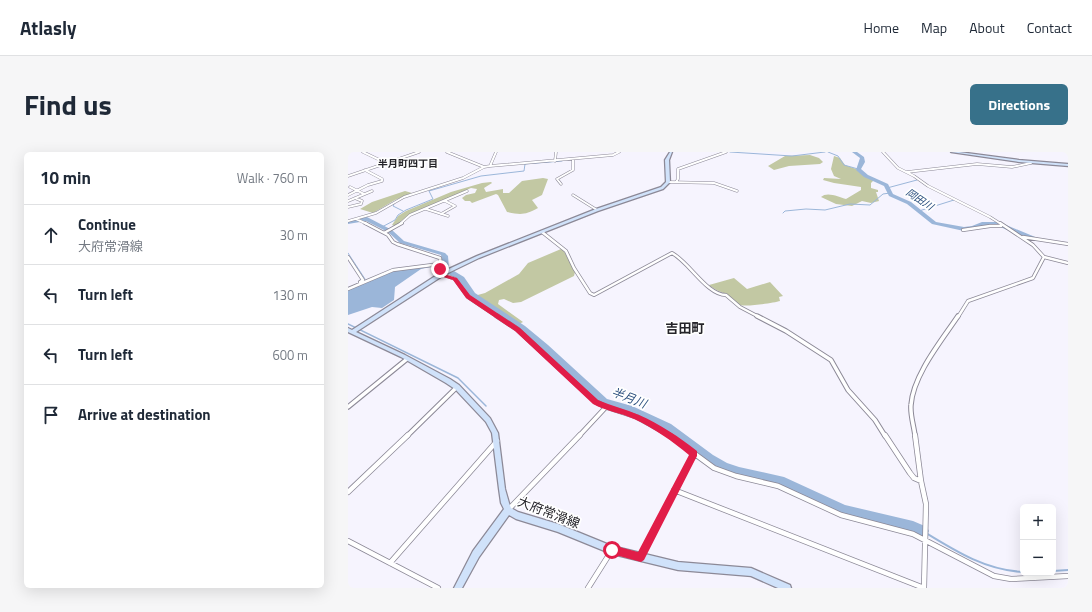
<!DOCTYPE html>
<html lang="en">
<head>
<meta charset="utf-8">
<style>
	:root { --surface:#fff; --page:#f6f6f7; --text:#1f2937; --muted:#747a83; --line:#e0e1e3; --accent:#37718a }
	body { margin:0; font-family:"Titillium Web","Noto Sans JP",sans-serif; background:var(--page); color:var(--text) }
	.controls { position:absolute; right:12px; bottom:12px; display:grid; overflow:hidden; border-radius:6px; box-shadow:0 4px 16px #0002 }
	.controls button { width:36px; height:36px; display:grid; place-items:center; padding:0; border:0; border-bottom:1px solid var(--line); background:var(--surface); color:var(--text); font:20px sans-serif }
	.stop { position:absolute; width:12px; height:12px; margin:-9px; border:3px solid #e11d48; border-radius:50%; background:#fff }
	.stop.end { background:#e11d48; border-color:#fff; box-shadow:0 1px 4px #0008 }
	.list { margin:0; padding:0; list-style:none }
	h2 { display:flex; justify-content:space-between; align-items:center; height:52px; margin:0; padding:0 16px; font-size:17px }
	h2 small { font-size:13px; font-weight:400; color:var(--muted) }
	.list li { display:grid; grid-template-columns:26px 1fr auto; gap:12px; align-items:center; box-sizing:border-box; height:60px; padding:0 16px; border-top:1px solid var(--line) }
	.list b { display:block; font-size:15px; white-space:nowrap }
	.list p { margin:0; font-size:13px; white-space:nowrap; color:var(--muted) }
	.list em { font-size:13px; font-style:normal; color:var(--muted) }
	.icon { flex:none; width:22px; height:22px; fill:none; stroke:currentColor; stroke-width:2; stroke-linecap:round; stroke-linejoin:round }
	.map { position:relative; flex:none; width:720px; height:436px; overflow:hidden; border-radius:6px }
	header { display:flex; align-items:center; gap:24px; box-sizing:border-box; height:56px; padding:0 20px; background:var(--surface); border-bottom:1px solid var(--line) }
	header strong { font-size:19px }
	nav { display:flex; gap:22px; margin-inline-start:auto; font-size:14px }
	.intro { display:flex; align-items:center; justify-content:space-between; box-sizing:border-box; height:96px; padding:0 24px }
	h1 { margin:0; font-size:28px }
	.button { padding:10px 18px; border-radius:6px; background:var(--accent); color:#fff; font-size:14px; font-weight:700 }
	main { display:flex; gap:24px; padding:0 24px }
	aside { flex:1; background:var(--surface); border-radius:6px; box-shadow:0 4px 16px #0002 }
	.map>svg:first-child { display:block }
	.green { fill:#c2c8a3 }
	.water { fill:#9bb6d9 }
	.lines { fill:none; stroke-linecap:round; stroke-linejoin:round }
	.stream-far2 { stroke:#9bb6d9; stroke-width:1 }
	.stream-far1 { stroke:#9bb6d9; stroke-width:1.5 }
	.stream { stroke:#9bb6d9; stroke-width:2 }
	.river { fill:#9bb6d9; fill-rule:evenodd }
	.street-far3-casing { stroke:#8c8997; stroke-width:3 }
	.street-far2-casing { stroke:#8c8997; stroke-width:4 }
	.street-far1-casing { stroke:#8c8997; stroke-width:5.5 }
	.street-casing { stroke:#8c8997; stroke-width:6 }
	.secondary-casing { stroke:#8c8997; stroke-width:2.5 }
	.street-far3 { stroke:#fff; stroke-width:2 }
	.street-far2 { stroke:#fff; stroke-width:2.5 }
	.street-far1 { stroke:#fff; stroke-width:3.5 }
	.street { stroke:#fff; stroke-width:4.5 }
	.secondary { fill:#d0e2fa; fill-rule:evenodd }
	.route { fill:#e11d48 }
	.labels { text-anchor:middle; stroke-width:3.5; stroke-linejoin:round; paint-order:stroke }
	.far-neighbourhood-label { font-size:10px; font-weight:bold; fill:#252429; stroke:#fff }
	.far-water-label { font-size:10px; font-style:italic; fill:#2b4f7e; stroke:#fff }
	.water-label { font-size:12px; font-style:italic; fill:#2b4f7e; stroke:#fff }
	.quarter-label { font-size:13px; font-weight:bold; fill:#252429; stroke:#fff }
	.near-street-label { font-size:13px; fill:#252429; stroke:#fff }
</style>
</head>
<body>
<header>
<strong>Atlasly</strong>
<nav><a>Home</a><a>Map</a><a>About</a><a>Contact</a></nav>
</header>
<div class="intro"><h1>Find us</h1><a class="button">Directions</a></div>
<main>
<aside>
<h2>10 min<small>Walk · 760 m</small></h2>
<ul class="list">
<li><svg class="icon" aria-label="ahead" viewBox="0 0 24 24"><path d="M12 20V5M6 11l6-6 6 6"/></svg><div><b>Continue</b><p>大府常滑線</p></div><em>30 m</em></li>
<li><svg class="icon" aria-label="left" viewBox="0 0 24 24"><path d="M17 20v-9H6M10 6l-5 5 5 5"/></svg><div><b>Turn left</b></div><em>130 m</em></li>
<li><svg class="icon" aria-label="left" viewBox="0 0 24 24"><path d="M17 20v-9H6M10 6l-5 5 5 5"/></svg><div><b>Turn left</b></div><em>600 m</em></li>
<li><svg class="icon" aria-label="arrive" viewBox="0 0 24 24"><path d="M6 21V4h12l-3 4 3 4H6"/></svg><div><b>Arrive at destination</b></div></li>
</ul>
</aside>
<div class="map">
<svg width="720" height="436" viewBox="0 0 720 436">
	<rect width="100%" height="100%" fill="#f6f4fe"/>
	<path class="green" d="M462,3L471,6L475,10L472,12L441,14L426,18L420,14L437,4Z
		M486,4L492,6L497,13L508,17L515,23L527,27L523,31V36L530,38V40H528L531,49L523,51L514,49L504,54L488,52L473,45C479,39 491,45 498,47L513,38V35L486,31L475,28L476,26L493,27L486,24L483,17Z
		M195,26L200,27L194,43L184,48L190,56C177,63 173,63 159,60L150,43L148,42L124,51L122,49H117L114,46L118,43L127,41L129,37L123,36L61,63L47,74L44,73L50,64L58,59L103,40L134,31L143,30L144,31L136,36L138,40L155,37V41H161L174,29Z
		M57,39L64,41L47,48L25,61L12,57L24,50Z
		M213,97L216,99L227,120L226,124L173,150L165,151L156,147L151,148L150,152L175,170L171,172L126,144L137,141L171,122L180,111Z
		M386,126L399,137L422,130L435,144L431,145L432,149C425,151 394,156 389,152C385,149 382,144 378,142C371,139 367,138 361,133Z"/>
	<path class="water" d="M88,114L73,117L47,135L46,148L34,156L24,155L0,163V138L46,119Z"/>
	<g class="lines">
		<path class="stream-far2" d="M382,0L444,4L477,0
			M480,0L490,4L496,13L510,17
			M539,36L569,28
			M46,52L45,54L55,59
			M571,59L606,48
			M435,61L437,59L458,57L477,58L502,52L522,53L535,42L542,41
			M34,75L47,68L50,63L58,58L85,47L81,39L133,24L176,19L177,12L214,9
			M0,101L17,127"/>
		<path class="stream-far1" d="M0,172L110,226L138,254"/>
		<path class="stream" d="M578,381C609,400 638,418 675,420
			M705,419L720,418"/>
		<path class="river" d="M504,0H509L516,5L517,10L513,17L520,23L540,32L545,42L563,50L588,70L616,75L624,74L634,70H651L692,87L689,89L673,84L650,74H635L627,77L616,79L584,72L559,52L541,44L536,34L516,25L508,18L512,6Z
			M19,65L44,78L56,89L97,101L100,104L101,116L116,125L127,141L177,174L200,193L259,247L284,254L323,272L365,303L379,311L391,315L436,325L497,353L565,369L579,375L581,379L579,383L575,385L565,381L496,364L435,335L391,325L371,317L357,309L315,278L278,260L253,253L194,197L171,178L121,145L110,129L96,118L93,103L52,91L40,80L18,69L0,72V68Z"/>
		<defs>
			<path id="street-far3" d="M15,0L38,11
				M99,0L136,15
				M535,0L550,16L566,24L580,34L642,65L653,72
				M207,9L208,0
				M142,14L265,3L271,0
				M559,20L629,12L664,15L683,11
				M0,24L71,0
				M320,30L366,31L389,39
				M328,30L330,27V17L378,0
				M213,32L209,27L225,18V7
				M2,35L16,42
				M0,43L20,33L34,29V27L17,18
				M225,43L249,58
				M0,49L24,39
				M0,55L13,52L14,49L7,46
				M78,57L100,64
				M93,62L107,54L97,49
				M8,67L19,72
				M0,69L28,61L56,45L115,26L136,15L142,14L148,0
				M52,72L62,63L119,39"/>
			<path id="street-far2" d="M17,71L40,83L45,90L49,92L92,106L94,122L107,127L120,145L150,165
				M652,71L685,93L696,105L720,111
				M615,78L642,74H653
				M194,80L218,99L226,116L242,141L246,143L324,101C342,111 359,143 378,143L392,155L411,165
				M36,81L54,71
				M675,85L720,92
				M0,105L15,128L12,130
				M0,137L45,118L92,112
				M610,165L620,149L685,126L696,105"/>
			<path id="street-far1" d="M149,164L169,177L248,250L258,255L289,265L323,284
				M409,164L438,179L483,208L500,238L527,268L537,284
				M0,255L59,207
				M59,284L109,235
				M231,284L258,255
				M567,284C566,274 562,263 563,253C565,223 594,188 610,164"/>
			<path id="street" d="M321,283L366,316L388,324L430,334L493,363L565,382L646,424L663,427L720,424
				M537,283L562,321L566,326L573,329
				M567,283L573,329L578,352L576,436
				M326,338L576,436
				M0,340L60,283
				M160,358L232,283
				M0,389L90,436
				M293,404L346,302
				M42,411L149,289
				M240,436L264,398"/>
			<path id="secondary" d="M322,0H324L321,8L322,30L315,37L250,59L131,106L96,123L8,180L57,203L102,227L111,233L142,266L150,281L157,337L161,351L163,356L170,360L210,372L264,394L330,410L403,416L442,433L443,436H430L403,424L330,418L264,402L210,380L168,367L161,363L131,405L114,436H106L125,399L156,357L153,351L151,337L144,281L138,270L107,237L98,231L53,205L0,180V176L4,178L92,121L129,104L248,57L313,35L318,30L317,8Z
				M603,0H611L671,8L720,12V14L671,10Z"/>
		</defs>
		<use href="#street-far3" class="street-far3-casing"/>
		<use href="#street-far2" class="street-far2-casing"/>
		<use href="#street-far1" class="street-far1-casing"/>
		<use href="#street" class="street-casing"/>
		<use href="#secondary" class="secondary-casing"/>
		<use href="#street-far3" class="street-far3"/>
		<use href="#street-far2" class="street-far2"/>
		<use href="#street-far1" class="street-far1"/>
		<use href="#street" class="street"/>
		<use href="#secondary" class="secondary"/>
	</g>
	<path class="route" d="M92,116L95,117L96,122L109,126L122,143L172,176L250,248C263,254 278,257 291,263C312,272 331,285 349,299V304L296,408L293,410L264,402L261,401L259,398L261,395L264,393L290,400L341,303C324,289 306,276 286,267C273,261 258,259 245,252L167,179L118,146L105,128L92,124L90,117Z"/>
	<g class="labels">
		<g class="far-neighbourhood-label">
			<text x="60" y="15">半月町四丁目</text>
		</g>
		<g class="far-water-label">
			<text transform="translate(572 47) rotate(34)" y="4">岡田川</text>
		</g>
		<g class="water-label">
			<text transform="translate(281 246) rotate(21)" y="4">半月川</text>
		</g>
		<g class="quarter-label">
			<text x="337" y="181">吉田町</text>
		</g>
		<g class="near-street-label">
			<text transform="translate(201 360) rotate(21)" y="5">大府常滑線</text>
		</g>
	</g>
</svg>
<div class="controls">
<button>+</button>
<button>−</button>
</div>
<div class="stop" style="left:264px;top:398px"></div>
<div class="stop end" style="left:92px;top:117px"></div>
</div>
</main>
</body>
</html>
